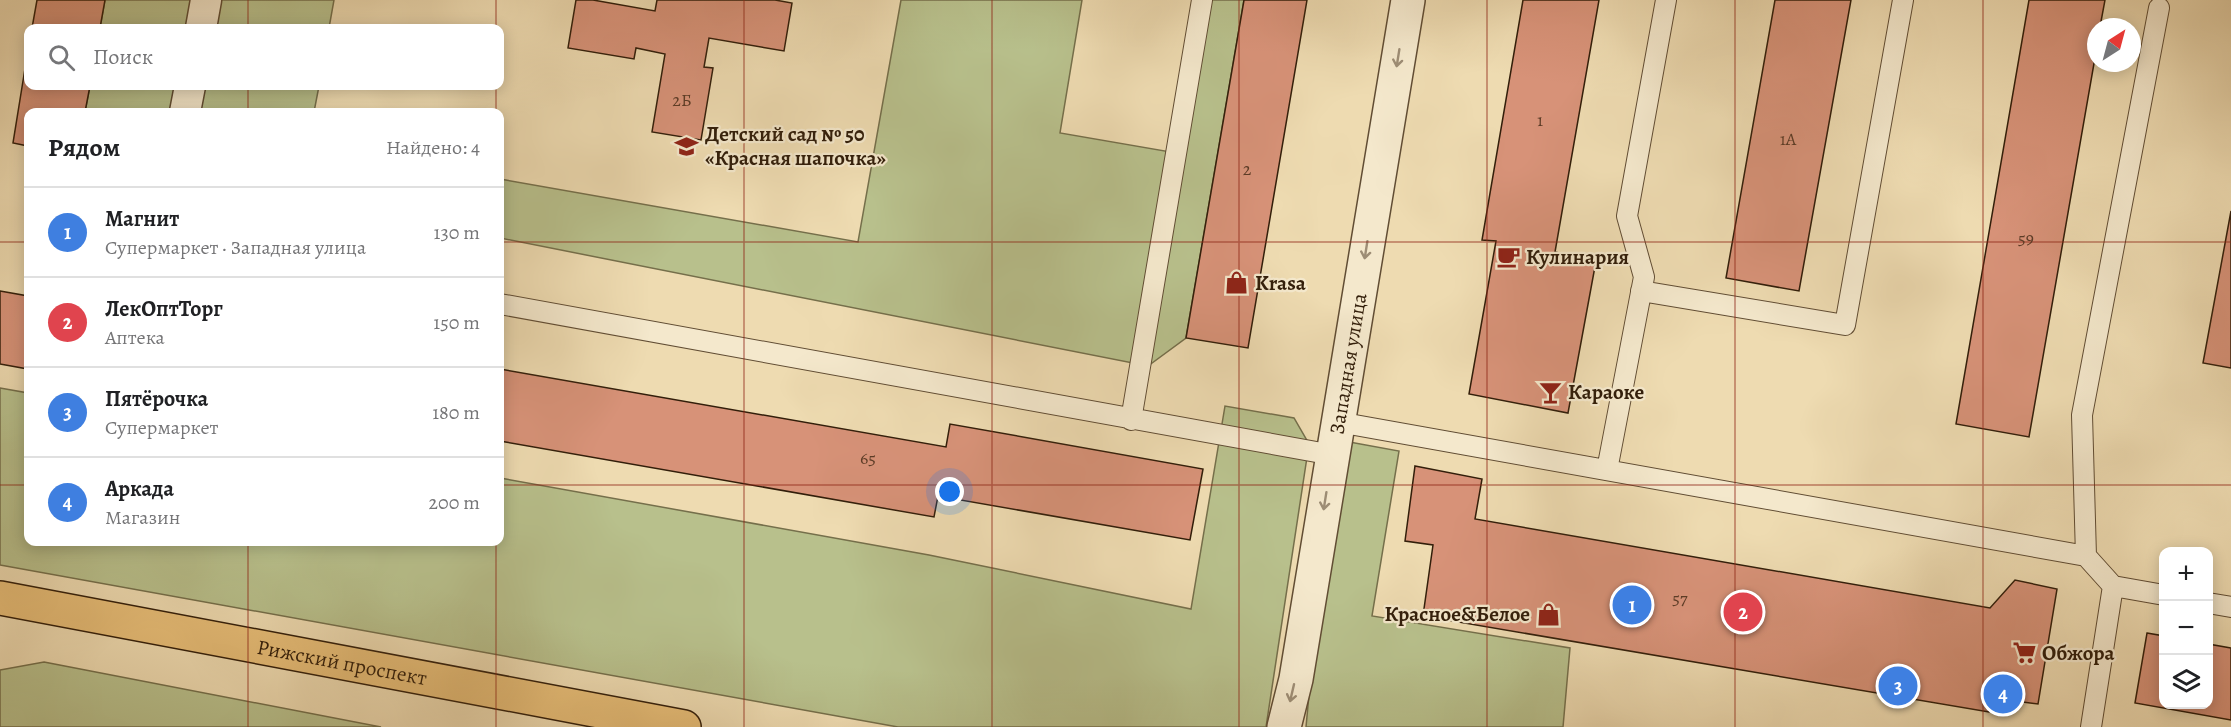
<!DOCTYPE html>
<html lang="ru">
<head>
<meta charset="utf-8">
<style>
	:root { --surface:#fff; --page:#f6f6f6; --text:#202124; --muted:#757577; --line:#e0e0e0; --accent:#8f2418 }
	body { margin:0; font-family:Alegreya,serif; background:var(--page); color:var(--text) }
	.controls { position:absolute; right:18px; bottom:18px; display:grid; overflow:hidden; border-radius:12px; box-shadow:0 3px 15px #0003 }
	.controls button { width:54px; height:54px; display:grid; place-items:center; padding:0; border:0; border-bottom:2px solid var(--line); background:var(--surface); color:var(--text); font:30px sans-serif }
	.compass { position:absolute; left:2087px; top:18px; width:54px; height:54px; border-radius:50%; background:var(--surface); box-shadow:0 3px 15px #0003; rotate:36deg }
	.you { position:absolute; left:950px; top:492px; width:21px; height:21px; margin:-15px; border:4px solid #fff; border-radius:50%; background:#1a73e8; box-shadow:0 0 0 9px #1a73e833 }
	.badge { display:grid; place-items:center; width:39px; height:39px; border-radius:50%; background:var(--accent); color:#fff; font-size:20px; font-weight:700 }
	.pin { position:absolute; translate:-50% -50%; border:3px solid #fff; box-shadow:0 2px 6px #0006 }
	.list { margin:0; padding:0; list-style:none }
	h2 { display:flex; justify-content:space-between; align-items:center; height:78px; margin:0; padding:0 24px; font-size:26px }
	h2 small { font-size:20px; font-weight:400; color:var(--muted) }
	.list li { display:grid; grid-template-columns:39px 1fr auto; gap:18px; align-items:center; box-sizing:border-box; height:90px; padding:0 24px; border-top:2px solid var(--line) }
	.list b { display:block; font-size:22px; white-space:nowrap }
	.list p { margin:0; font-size:20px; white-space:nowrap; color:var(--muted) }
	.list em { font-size:20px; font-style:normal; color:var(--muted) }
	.icon { flex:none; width:33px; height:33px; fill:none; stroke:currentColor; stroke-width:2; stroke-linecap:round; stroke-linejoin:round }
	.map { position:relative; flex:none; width:2231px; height:727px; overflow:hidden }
	.search { position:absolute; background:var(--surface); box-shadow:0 3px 15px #0003; left:24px; top:24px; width:480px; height:66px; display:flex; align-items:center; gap:15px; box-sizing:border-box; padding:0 21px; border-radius:12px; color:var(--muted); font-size:22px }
	.panel { position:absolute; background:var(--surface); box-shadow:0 3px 15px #0003; left:24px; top:108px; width:480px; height:438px; border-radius:12px }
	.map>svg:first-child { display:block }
	.green { fill:#b8c08c; stroke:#756f4b; stroke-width:1.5 }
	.building { fill:#d79278; stroke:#321e0a; stroke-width:1.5 }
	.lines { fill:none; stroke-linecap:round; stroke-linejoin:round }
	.service-casing { stroke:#614d34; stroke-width:22 }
	.pedestrian-casing { stroke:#614d34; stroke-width:33 }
	.minor-casing { stroke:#614d34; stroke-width:36 }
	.trunk-casing { stroke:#321e0a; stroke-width:36 }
	.service { stroke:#f4e8cc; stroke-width:20 }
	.pedestrian { stroke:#f4e8cc; stroke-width:30 }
	.minor { stroke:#f4e8cc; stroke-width:33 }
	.trunk { stroke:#e7be78; stroke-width:33 }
	.oneway { stroke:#9d8d75 }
	.grid { fill:none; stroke:#8f2418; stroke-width:1.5; stroke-opacity:0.55 }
	.labels { text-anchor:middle; stroke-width:4.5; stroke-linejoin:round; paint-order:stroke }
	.number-label { font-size:18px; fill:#5b3b26 }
	.poi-label { font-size:21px; font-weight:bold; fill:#321e0a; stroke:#f4e8cc; text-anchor:start }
	.street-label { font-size:21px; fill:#321e0a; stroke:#f4e8cc }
</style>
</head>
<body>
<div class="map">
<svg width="2231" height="727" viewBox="0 0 2231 727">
	<rect width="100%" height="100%" fill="#eedbb1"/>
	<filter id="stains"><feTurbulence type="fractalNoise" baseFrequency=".00333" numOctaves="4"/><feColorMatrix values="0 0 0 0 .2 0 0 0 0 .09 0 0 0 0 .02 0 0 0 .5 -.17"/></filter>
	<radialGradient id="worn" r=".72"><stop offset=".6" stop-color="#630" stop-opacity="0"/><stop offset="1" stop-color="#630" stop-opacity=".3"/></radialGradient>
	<path class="green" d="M105,0H334L329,28H100Z
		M901,0H1082L1060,133L1176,153L1202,0H1244L1186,338L1148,366L500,238V179L858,242Z
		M90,86H319L314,112H85Z
		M0,388L28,393V542H500V478L929,555L1191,609L1225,406L1294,418L1309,444L1266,727H898L0,565Z
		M1333,439L1399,451L1372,616L1570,648L1563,727H1306Z
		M44,662L381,727H0V670Z"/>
	<path class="building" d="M37,0H105L100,28H32Z
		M576,0H593L655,11L657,0H775L792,3L784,51L709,38L704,67L713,68L701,140L652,132L665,54L636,48L634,59L568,48Z
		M1244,0H1307L1248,348L1186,338Z
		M1523,0H1599L1555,252L1596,261L1568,413L1469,394L1496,241L1482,240Z
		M1775,0H1851L1799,291L1726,278Z
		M2029,0H2105L2100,27H2096V52L2029,437L1956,424Z
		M28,50V86H90L85,112H28V146L13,143Z
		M2231,211V368L2203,363Z
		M0,291L28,296V369L0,364Z
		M500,369L946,447L950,424L1203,469L1190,540L938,496L934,517L500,441Z
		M1415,466L1482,479L1475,519L1990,608L2015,580L2057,589L2038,704L2000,699L1989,712L1423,616L1433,545L1405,541Z
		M2147,633L2164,636V704H2208V644L2231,648V720L2135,703Z"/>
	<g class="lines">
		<defs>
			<path id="service" d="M1641,291L1845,325L1903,0
				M500,304L1333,455
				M1131,420L1202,0
				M1338,422L2086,556L2113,586L2091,727
				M1607,470L1644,277L1627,216L1666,0
				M2086,556L2082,415L2159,8
				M2113,586L2164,595
				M2208,603L2231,607"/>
			<path id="pedestrian" d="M201,28L206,0
				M185,112L190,86"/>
			<g id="minor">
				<path id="s1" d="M1284,727L1296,679L1408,0"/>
			</g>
			<g id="trunk">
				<path id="s2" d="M0,598L684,727"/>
			</g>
		</defs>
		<use href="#service" class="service-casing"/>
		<use href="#pedestrian" class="pedestrian-casing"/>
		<use href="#minor" class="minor-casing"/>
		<use href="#trunk" class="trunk-casing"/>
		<use href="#service" class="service"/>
		<use href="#pedestrian" class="pedestrian"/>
		<use href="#minor" class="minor"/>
		<use href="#trunk" class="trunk"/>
	</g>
	<defs><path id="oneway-shaft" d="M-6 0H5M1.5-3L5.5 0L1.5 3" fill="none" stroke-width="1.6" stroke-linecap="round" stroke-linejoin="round" transform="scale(1.5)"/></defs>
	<g class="oneway">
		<use href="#oneway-shaft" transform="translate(1398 58) rotate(99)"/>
		<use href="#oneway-shaft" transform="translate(1366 250) rotate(99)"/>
		<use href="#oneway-shaft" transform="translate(1325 501) rotate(99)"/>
		<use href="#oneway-shaft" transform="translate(1292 693) rotate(103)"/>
	</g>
	<path class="grid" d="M248,0V28M496,0V28M744,0V727M992,0V727M1239,0V727M1487,0V727M1735,0V727M1983,0V727M248,86V112M496,86V112M0,242H28M500,242H2231M0,485H28M500,485H2231M248,542V727M496,542V727"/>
	<defs>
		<symbol id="school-bare" viewBox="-9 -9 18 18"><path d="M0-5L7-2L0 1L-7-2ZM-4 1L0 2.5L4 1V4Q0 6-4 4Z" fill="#8f2418" stroke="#f4e8cc" stroke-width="2.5" paint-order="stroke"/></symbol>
		<symbol id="cafe-bare" viewBox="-9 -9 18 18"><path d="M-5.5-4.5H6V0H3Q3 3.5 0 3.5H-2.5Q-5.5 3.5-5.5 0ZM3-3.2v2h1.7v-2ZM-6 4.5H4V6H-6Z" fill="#8f2418" stroke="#f4e8cc" stroke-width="2.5" paint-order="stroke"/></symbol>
		<symbol id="shop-bare" viewBox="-9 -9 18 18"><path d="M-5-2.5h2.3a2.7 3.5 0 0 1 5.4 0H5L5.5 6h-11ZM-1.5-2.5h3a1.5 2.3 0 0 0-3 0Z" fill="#8f2418" stroke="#f4e8cc" stroke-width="2.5" paint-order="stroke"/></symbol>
		<symbol id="bar-bare" viewBox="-9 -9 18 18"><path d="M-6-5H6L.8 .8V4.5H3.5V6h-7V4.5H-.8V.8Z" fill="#8f2418" stroke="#f4e8cc" stroke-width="2.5" paint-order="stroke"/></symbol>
		<symbol id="supermarket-bare" viewBox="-9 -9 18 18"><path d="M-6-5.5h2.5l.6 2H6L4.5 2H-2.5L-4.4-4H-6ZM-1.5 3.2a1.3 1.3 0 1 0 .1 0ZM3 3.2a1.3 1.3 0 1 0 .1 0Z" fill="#8f2418" stroke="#f4e8cc" stroke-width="2.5" paint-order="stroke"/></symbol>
	</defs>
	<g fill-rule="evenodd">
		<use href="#school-bare" x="670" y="130" width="33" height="33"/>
		<use href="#cafe-bare" x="1492" y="240" width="33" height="33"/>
		<use href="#shop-bare" x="1220" y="266" width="33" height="33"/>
		<use href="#bar-bare" x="1534" y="376" width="33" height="33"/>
		<use href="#shop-bare" x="1532" y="598" width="33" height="33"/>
		<use href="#supermarket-bare" x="2008" y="636" width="33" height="33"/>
	</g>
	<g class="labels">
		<g class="number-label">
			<text x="682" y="106">2Б</text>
			<text x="1540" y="126">1</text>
			<text x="1788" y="145">1А</text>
			<text x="1247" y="175">2</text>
			<text x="2026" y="244">59</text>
			<text x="868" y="464">65</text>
			<text x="1680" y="604">57</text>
		</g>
		<g class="poi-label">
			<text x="705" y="141">Детский сад № 50<tspan x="705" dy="24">«Красная шапочка»</tspan></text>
			<text x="1526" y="264">Кулинария</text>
			<text x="1255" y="290">Krasa</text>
			<text x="1568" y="399">Караоке</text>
			<text x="1530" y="621" text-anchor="end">Красное&amp;Белое</text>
			<text x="2042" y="660">Обжора</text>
		</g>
		<g class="street-label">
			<text dy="7" stroke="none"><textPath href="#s1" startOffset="369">Западная улица</textPath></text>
			<text dy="7" stroke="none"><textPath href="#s2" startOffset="348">Рижский проспект</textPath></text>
		</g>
	</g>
	<rect width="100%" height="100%" filter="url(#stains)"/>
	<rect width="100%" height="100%" fill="url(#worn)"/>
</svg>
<div class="controls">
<button>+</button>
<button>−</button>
<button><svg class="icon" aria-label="layers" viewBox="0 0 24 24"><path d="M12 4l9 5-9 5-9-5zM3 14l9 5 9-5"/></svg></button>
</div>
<svg class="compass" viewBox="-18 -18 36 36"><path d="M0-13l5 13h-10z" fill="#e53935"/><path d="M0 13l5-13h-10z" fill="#757577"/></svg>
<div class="you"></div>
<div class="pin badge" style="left:1632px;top:605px;background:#3f7fe0">1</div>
<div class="pin badge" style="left:1743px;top:612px;background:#e0444e">2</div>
<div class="pin badge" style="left:1898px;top:686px;background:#3f7fe0">3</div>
<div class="pin badge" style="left:2003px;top:694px;background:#3f7fe0">4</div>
<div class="search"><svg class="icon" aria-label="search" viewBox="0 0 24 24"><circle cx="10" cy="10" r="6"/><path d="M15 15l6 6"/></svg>Поиск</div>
<section class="panel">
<h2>Рядом<small>Найдено: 4</small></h2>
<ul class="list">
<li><span class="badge" style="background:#3f7fe0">1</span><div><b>Магнит</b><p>Супермаркет · Западная улица</p></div><em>130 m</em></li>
<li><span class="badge" style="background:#e0444e">2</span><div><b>ЛекОптТорг</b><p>Аптека</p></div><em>150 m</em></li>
<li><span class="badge" style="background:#3f7fe0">3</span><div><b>Пятёрочка</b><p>Супермаркет</p></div><em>180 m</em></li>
<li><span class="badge" style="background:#3f7fe0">4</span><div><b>Аркада</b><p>Магазин</p></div><em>200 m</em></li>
</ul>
</section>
</div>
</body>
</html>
